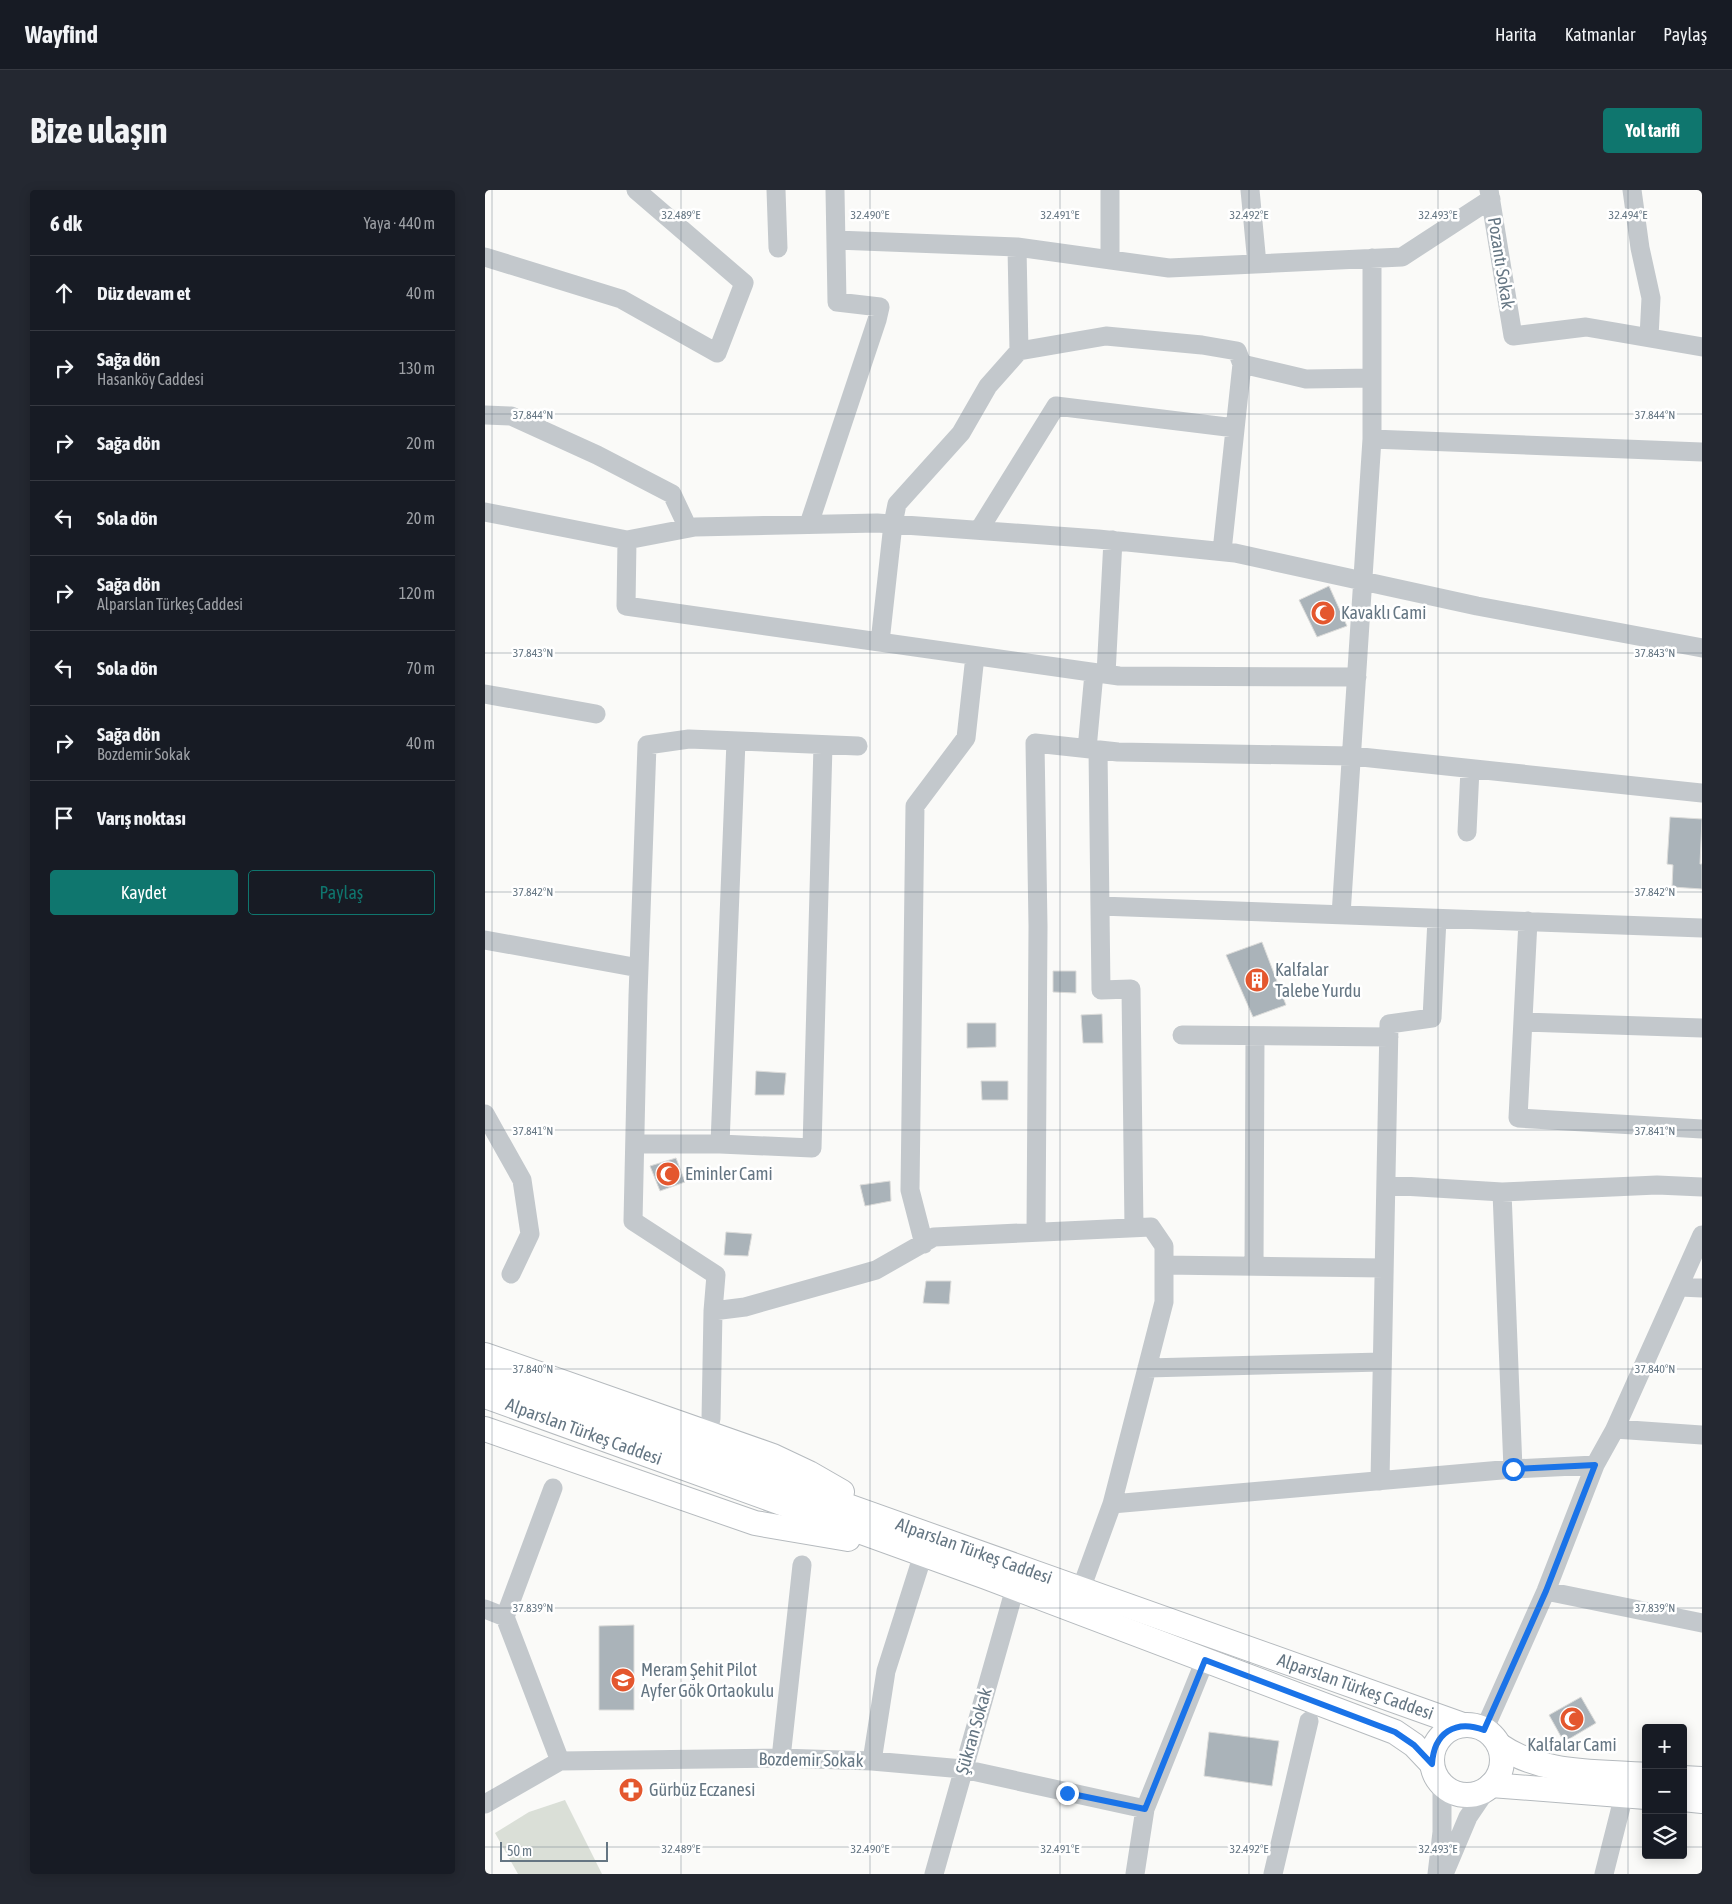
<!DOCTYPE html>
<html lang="tr">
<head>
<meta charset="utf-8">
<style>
	:root { --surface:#171b24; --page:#242831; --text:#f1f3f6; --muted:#9ea1a6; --line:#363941; --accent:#0f766e }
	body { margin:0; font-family:"Asap Condensed",sans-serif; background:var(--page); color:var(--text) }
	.controls { position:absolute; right:15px; bottom:15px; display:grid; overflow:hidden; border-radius:5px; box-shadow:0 2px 12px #0003 }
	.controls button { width:45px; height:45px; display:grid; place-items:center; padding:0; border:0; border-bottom:1px solid var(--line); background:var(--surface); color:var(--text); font:25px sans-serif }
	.scale { position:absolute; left:15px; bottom:12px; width:108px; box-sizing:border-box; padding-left:5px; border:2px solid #657683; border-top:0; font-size:14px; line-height:18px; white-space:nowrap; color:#657683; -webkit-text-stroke:4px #fff; paint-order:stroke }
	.stop { position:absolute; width:15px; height:15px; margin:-11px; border:4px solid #1a73e8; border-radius:50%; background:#fff }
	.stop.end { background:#1a73e8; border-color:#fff; box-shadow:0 1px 5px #0008 }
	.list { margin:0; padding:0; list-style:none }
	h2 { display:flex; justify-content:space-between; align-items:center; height:65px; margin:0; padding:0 20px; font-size:21px }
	h2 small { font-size:16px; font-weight:400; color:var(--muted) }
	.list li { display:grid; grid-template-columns:32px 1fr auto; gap:15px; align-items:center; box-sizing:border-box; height:75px; padding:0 20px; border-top:1px solid var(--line) }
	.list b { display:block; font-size:19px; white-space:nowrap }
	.list p { margin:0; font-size:16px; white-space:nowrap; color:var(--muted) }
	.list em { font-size:16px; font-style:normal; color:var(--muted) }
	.actions { display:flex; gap:10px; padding:15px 20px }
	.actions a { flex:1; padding:11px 0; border:1px solid var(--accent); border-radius:5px; text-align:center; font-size:18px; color:var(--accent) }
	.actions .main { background:var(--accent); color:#fff }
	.icon { flex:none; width:28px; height:28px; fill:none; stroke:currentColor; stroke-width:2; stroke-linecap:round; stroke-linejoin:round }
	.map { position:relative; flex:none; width:1217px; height:1684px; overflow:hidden; border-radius:5px }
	header { display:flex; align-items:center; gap:30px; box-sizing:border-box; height:70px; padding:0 25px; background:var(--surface); border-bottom:1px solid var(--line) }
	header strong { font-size:24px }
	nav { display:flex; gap:28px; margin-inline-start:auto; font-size:18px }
	.intro { display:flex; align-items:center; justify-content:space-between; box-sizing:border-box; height:120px; padding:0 30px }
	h1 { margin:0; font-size:35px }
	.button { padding:12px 22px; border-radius:5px; background:var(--accent); color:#fff; font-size:18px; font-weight:700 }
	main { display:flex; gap:30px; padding:0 30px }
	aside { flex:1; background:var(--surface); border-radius:5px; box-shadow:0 2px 12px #0003 }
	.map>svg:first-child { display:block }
	.green { fill:#dadfd7 }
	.building { fill:#aab3b9; stroke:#dcdcda }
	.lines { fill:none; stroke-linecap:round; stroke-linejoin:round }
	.major-casing { stroke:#b5babe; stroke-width:26 }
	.minor { stroke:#c3c8cc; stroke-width:19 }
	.major { stroke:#fff; stroke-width:24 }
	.route { stroke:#1a73e8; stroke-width:6 }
	.ticks { fill:none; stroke:#657683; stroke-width:1; stroke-opacity:0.45 }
	.labels { text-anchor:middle; stroke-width:5; stroke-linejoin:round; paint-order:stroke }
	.street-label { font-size:18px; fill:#657683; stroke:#fff }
	.poi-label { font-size:18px; fill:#657683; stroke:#fff; text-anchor:start }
	.ticks-label { font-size:12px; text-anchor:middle; fill:#657683; stroke:#fff; stroke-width:5; stroke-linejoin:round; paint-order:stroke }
</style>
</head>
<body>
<header>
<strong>Wayfind</strong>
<nav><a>Harita</a><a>Katmanlar</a><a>Paylaş</a></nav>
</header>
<div class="intro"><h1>Bize ulaşın</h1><a class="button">Yol tarifi</a></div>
<main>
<aside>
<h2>6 dk<small>Yaya · 440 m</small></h2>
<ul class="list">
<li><svg class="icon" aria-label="ahead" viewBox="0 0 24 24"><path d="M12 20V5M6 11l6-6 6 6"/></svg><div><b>Düz devam et</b></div><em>40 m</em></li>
<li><svg class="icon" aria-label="right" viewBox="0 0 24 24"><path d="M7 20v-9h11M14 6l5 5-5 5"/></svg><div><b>Sağa dön</b><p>Hasanköy Caddesi</p></div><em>130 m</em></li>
<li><svg class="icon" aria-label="right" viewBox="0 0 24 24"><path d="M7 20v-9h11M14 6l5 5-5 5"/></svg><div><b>Sağa dön</b></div><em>20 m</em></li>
<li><svg class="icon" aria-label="left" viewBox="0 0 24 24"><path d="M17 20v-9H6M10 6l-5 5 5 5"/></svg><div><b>Sola dön</b></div><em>20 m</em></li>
<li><svg class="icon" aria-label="right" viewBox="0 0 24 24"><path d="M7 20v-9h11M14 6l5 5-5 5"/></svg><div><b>Sağa dön</b><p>Alparslan Türkeş Caddesi</p></div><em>120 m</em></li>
<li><svg class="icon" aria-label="left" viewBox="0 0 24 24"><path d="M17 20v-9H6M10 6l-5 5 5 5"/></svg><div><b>Sola dön</b></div><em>70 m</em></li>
<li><svg class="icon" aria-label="right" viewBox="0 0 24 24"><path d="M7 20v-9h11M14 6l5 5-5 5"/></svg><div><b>Sağa dön</b><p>Bozdemir Sokak</p></div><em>40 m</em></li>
<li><svg class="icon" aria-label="arrive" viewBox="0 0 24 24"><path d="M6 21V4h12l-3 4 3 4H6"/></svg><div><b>Varış noktası</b></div></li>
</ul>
<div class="actions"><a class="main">Kaydet</a><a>Paylaş</a></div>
</aside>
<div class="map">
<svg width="1217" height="1684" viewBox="0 0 1217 1684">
	<rect width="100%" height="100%" fill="#fafaf8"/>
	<path class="green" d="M80,1610L117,1684H33L10,1643L44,1622Z"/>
	<path class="building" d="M844,396L862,436L832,447L814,410Z
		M1185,627L1217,629L1215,674H1217V699L1187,697L1188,675L1182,674Z
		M777,752L801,815L768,827L741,765Z
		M568,781H591V803L568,802Z
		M617,824L618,853H598L596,825Z
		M482,833H511V857L482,858Z
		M271,881L301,883L299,905H270Z
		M496,891H523V910H497Z
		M191,968L200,992L175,1001L165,976Z
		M405,991L406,1011L380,1016L375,995Z
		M241,1042L267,1044L263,1066L239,1065Z
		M441,1091H466L464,1114L438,1113Z
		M149,1435V1520H114V1436Z
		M1096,1507L1111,1533L1079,1552L1064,1525Z
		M724,1542L794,1551L787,1596L719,1586Z"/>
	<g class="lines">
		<defs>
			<g id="major">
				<path d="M0,1165L288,1266L324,1283L357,1302"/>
				<path id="s1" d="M0,1187L978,1535"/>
				<path id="s2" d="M0,1206L501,1387L910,1542L929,1555L947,1574"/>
				<path d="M0,1239L270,1333L363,1349"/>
				<circle cx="982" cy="1570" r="35"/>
				<path d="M1014,1555C1057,1585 1111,1581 1161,1585"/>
				<path d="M1198,1588L1217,1589"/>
				<path d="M1006,1595L1161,1607"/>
				<path d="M1198,1609L1217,1611"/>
			</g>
		</defs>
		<use href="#major" class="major-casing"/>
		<path class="minor" d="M291,0L293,58
			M625,0V70
			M765,0L772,74
			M1004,0L1028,146L1101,137L1217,157
			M1147,0L1155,58L1166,108L1164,147
			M351,50L532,57L684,78L917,67L1006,9
			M532,57L534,161
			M0,67L136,109L232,163L259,93L151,0
			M0,225L26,226L112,265L187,304L203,338
			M887,249L1217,262
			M0,322L142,350L210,337L392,333L613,349L750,363L992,416L1217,458
			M324,334L392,130L395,117L352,112L350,0
			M494,340L571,216L750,238
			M142,350L141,416L634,486L872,487
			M737,361L757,174L821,189L887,188
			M395,452L408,334L412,314L476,243L503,196L534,161L621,146L717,155L752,161L757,174
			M621,484L628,350
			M0,504L111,524
			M602,559L609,483
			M613,560L616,800L646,799L649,1038
			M982,642L985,579
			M615,716L1217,738
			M856,725L887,249V68
			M1043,731L1033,928L1217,939
			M0,750L154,778
			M1038,832L1217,838
			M697,845L904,847
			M0,924L37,990L45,1044L26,1084
			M150,954H235L327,958L338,555
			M235,954L251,551
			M901,995L1017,1002L1172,995L1217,997
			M1017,1002L1028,1279
			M551,1042L553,736L550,553L633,562L867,566L1217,603
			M439,1054L425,1000L430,616L481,548L490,466
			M679,1075L899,1078
			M769,1076L770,846
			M1195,1097L1217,1098
			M228,1121L231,1085L148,1031L153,806L162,555L204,549L373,556
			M662,1178L897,1172
			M226,1229L228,1121L260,1117L391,1080L449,1047L666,1037L679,1056V1112L627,1314L596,1399
			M1130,1239L1217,1245
			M895,1291L904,834L947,828L952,729
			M68,1298L20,1427L75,1571
			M627,1314L1028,1279L1110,1275
			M1061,1401L1217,1433
			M0,1419L20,1427
			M999,1540L1061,1401L1110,1275L1130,1239L1217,1045
			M296,1568L317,1375
			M387,1571L401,1481L435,1374
			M0,1614L75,1571L296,1568L387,1571L478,1579L660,1619
			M449,1684L530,1398
			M650,1684L660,1619L720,1470
			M788,1684L824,1531
			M952,1684L957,1642V1595
			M959,1684L983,1627L1002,1599
			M1119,1684L1139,1605"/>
		<use href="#major" class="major"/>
	</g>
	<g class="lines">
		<path class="route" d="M582,1603L660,1619L720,1470L910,1542L929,1555L947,1574C949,1543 970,1529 999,1540L1061,1401L1110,1275L1028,1279"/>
	</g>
	<path class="ticks" d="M7,0V1684M196,0V1684M385,0V1684M575,0V1684M764,0V1684M953,0V1684M1143,0V1684M0,224H1217M0,463H1217M0,702H1217M0,940H1217M0,1179H1217M0,1418H1217M0,1657H1161M1198,1657H1217"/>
	<defs>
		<symbol id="mosque-disc" viewBox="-11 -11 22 22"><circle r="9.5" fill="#e4572e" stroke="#fff"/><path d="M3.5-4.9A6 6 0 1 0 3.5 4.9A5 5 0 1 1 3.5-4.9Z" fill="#fff"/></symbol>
		<symbol id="building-disc" viewBox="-11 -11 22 22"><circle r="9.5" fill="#e4572e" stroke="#fff"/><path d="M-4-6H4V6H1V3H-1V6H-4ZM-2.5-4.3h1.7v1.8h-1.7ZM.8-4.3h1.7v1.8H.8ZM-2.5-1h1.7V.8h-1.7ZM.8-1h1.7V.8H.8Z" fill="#fff"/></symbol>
		<symbol id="school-disc" viewBox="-11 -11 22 22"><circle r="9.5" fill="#e4572e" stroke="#fff"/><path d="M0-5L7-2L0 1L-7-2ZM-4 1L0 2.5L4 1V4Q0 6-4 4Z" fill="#fff"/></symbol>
		<symbol id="pharmacy-disc" viewBox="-11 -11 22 22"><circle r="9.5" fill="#e4572e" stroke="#fff"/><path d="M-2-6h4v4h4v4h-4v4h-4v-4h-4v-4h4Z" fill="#fff"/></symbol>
	</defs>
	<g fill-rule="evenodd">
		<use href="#mosque-disc" x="824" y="409" width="28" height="28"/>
		<use href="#building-disc" x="758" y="776" width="28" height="28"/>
		<use href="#mosque-disc" x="169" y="970" width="28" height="28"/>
		<use href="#school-disc" x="124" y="1476" width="28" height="28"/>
		<use href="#mosque-disc" x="1073" y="1515" width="28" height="28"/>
		<use href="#pharmacy-disc" x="132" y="1586" width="28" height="28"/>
	</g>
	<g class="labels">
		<g class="street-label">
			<text transform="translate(1016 73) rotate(81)" y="6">Pozantı Sokak</text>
			<text dy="6" stroke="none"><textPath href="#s2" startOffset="105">Alparslan Türkeş Caddesi</textPath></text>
			<text dy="6" stroke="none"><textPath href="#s1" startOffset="519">Alparslan Türkeş Caddesi</textPath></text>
			<text dy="6" stroke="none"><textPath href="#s1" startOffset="924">Alparslan Türkeş Caddesi</textPath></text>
			<text transform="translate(489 1541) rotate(-74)" y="6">Şükran Sokak</text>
			<text transform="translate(326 1570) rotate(1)" y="6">Bozdemir Sokak</text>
		</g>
		<g class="poi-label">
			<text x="856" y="429">Kavaklı Cami</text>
			<text x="790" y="786">Kalfalar<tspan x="790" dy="21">Talebe Yurdu</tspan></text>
			<text x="200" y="990">Eminler Cami</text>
			<text x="156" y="1486">Meram Şehit Pilot<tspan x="156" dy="21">Ayfer Gök Ortaokulu</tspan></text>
			<text x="1087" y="1561" text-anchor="middle">Kalfalar Cami</text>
			<text x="164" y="1606">Gürbüz Eczanesi</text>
		</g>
	</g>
	<g class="ticks-label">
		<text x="196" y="29">32.489°E</text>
		<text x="385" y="29">32.490°E</text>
		<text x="575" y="29">32.491°E</text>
		<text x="764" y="29">32.492°E</text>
		<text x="953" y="29">32.493°E</text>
		<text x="1143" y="29">32.494°E</text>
		<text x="48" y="229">37.844°N</text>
		<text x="1170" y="229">37.844°N</text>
		<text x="48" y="467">37.843°N</text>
		<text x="1170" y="467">37.843°N</text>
		<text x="48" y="706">37.842°N</text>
		<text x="1170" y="706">37.842°N</text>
		<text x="48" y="945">37.841°N</text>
		<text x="1170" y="945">37.841°N</text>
		<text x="48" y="1183">37.840°N</text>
		<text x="1170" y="1183">37.840°N</text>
		<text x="48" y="1422">37.839°N</text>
		<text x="1170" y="1422">37.839°N</text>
		<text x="196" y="1663">32.489°E</text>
		<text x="385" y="1663">32.490°E</text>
		<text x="575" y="1663">32.491°E</text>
		<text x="764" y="1663">32.492°E</text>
		<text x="953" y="1663">32.493°E</text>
	</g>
</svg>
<div class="controls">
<button>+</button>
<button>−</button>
<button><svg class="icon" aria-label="layers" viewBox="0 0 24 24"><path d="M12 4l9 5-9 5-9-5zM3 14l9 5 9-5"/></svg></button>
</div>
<div class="scale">50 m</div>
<div class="stop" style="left:1028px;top:1279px"></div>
<div class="stop end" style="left:582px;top:1603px"></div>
</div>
</main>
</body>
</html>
